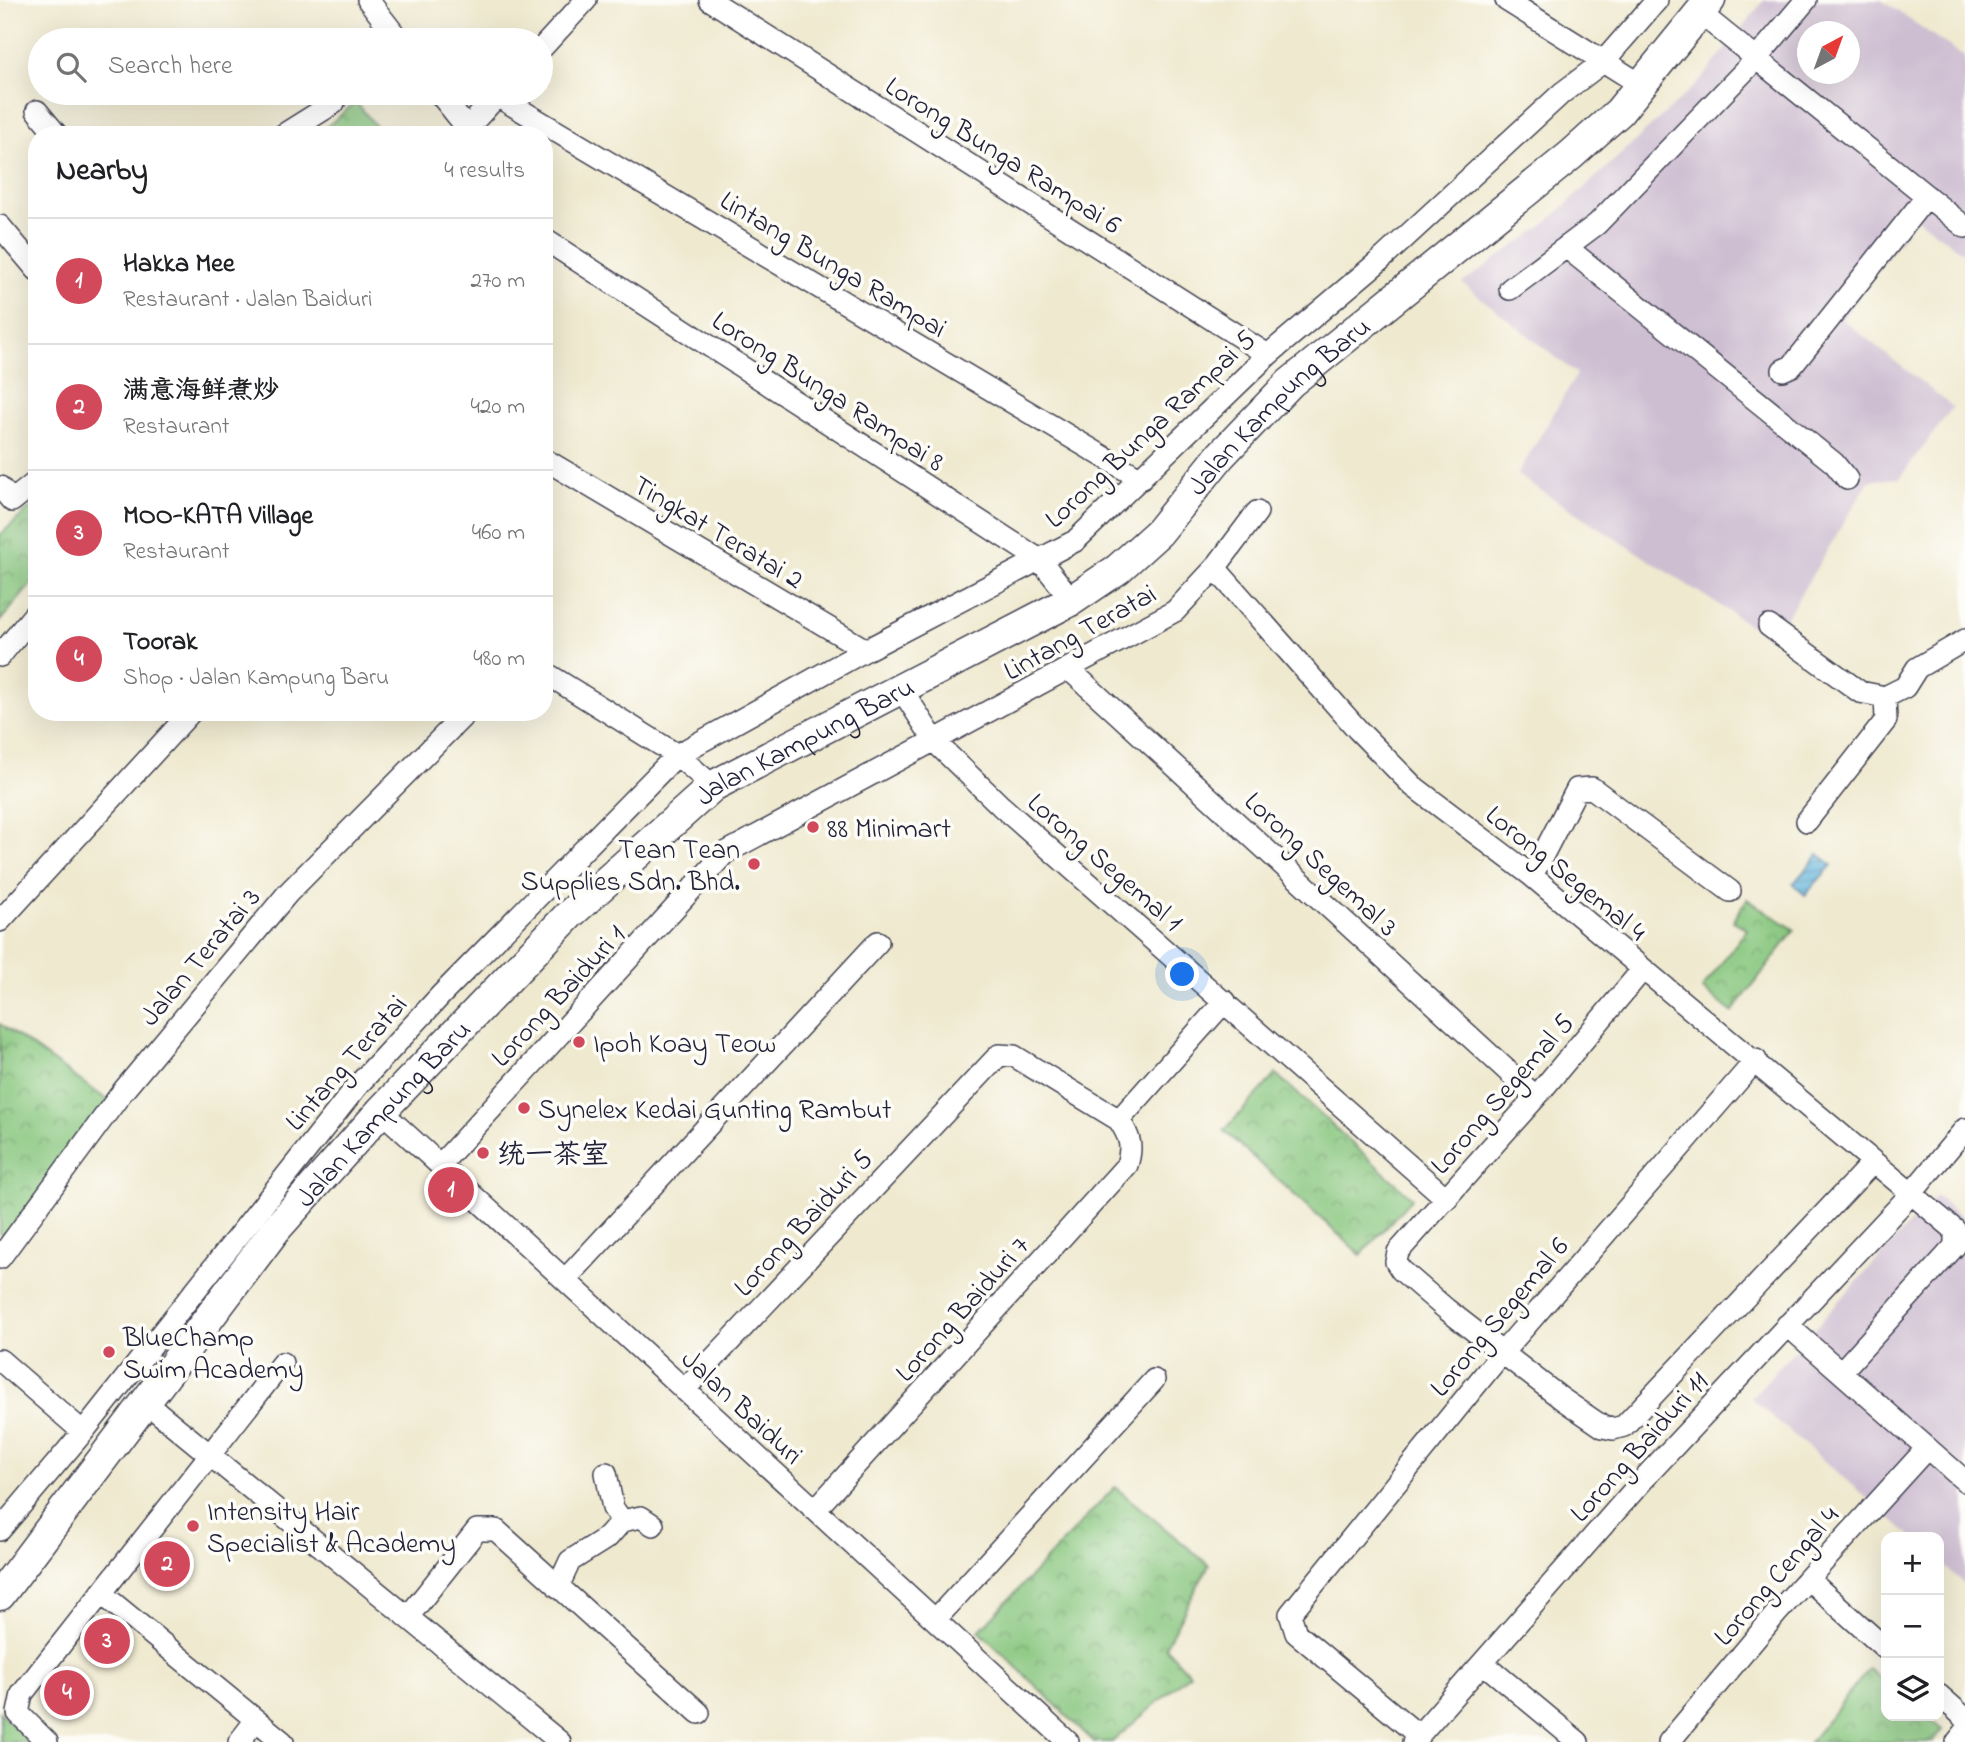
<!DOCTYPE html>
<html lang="en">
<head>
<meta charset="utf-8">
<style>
	:root { --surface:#fff; --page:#f2f2f2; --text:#202124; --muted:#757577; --line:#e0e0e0; --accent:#d1495b }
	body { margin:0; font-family:"Indie Flower","LXGW WenKai TC",sans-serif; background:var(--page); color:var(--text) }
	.controls { position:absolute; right:21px; bottom:21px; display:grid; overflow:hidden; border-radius:14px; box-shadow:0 7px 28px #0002 }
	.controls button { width:63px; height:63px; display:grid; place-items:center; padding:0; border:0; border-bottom:2px solid var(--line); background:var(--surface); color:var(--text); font:35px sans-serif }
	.compass { position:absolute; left:1797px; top:21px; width:63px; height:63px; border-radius:50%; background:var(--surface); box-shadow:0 7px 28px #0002; rotate:41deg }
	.you { position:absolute; left:1183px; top:975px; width:24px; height:24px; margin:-18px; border:5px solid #fff; border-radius:50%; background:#1a73e8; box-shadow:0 0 0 10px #1a73e833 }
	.badge { display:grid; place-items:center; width:46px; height:46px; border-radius:50%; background:var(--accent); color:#fff; font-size:23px; font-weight:700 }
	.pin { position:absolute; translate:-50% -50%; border:4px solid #fff; box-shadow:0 2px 7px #0006 }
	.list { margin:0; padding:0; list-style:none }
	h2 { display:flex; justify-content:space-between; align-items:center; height:91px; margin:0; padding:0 28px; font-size:30px }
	h2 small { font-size:23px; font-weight:400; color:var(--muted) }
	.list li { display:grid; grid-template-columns:46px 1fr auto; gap:21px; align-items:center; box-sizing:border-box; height:126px; padding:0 28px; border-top:2px solid var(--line) }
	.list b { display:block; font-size:26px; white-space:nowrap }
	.list p { margin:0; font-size:23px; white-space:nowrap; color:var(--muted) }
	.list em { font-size:23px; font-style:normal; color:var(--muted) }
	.icon { flex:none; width:38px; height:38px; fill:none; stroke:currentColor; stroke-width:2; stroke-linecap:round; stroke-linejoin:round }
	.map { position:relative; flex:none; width:1965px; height:1742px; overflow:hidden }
	.search { position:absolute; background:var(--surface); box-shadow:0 7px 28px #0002; left:28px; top:28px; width:525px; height:77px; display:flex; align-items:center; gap:18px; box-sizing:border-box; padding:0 24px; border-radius:38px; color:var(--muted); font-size:26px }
	.panel { position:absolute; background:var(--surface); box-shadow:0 7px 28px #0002; left:28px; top:126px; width:525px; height:595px; border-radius:28px }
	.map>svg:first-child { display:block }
	.industrial { fill:#cebed2; fill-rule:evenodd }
	.grass { fill:#87c67e; stroke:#54745c; stroke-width:2 }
	.park { fill:url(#park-crowns); stroke:#54745c; stroke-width:2 }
	.water { fill:url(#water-rules); stroke:#426b8c; stroke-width:2 }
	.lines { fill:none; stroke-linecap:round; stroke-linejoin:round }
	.street-casing { stroke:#414051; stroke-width:24 }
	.secondary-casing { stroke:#414051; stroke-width:33 }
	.street { stroke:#fff; stroke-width:21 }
	.secondary { stroke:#fff; stroke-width:30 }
	.poi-dot { fill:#d1495b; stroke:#fdfcf7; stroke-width:2.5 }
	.labels { text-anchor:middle; stroke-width:7; stroke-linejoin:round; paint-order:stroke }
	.street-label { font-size:28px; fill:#22223b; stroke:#fdfcf7 }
	.poi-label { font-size:28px; fill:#22223b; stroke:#fdfcf7; text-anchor:start }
</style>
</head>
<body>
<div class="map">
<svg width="1965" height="1742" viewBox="0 0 1965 1742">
	<defs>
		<pattern id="park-crowns" width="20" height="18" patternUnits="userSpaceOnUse" patternTransform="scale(1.75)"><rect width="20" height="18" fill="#87c67e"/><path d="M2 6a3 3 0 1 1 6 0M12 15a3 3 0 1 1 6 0" fill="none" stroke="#6ea068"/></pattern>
		<pattern id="water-rules" width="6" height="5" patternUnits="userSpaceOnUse" patternTransform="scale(1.75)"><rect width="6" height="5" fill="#62b4dd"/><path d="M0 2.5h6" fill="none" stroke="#5092b4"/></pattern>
	</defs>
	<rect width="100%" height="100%" fill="#fdfcf7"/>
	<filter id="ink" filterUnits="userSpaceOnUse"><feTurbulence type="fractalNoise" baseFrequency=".0143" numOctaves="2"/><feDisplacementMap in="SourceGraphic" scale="14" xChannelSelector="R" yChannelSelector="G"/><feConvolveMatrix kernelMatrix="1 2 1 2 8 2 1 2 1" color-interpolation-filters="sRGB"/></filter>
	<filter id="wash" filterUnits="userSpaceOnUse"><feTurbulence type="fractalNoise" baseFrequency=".00686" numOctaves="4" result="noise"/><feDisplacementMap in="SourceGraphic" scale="28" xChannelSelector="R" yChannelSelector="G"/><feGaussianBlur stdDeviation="1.57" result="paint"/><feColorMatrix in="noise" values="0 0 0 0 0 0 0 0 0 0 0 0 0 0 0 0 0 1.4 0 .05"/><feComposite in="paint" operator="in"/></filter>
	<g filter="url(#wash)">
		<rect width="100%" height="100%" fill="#efe9cf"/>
		<path class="industrial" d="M1764,0H1881L1965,57V254L1916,218L1842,319L1953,407L1900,478L1869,481L1773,640L1517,475L1577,374L1462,283L1544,225L1700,81ZM1808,32H1850V74H1808Z
			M1936,1195L1965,1220V1585L1939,1561V1537H1912L1751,1398Z"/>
		<path class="grass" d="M0,1712L29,1742H0Z"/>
		<path class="park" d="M356,102L383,135H317Z
			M37,502V578L0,621V535Z
			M1747,899L1795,930L1732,1012L1702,989L1747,929L1733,921Z
			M0,1024L113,1104L8,1240L0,1233Z
			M1276,1074L1412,1198L1361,1255L1224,1131Z
			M1115,1487L1209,1565L1165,1647L1190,1674L1112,1742H1094L979,1631Z
			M1869,1669L1886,1684V1716H1926L1943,1730L1933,1742H1810Z"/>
		<path class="water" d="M1819,854L1832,865L1805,895L1793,884Z"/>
	</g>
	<g filter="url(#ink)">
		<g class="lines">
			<defs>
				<path id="street" d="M368,0L399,40
					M710,0L1268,355
					M1506,0L1643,86
					M1700,13L1965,227
					M541,49L586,0
					M439,93L467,128
					M497,96L1141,479
					M37,111L57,135
					M283,135L334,103
					M461,135L500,93
					M0,226L37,270
					M544,239L1040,560L1072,600
					M1566,247L1834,463L1847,479
					M1510,289L1597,224L1757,58L1806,0
					M1783,370L1792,366L1927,196
					M544,459L866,650
					M0,487L12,501L37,481
					M1215,568L1358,730L1413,786L1532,876L1955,1230V1246L1841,1372
					M1769,626L1860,692L1885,697
					M0,656L37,611
					M1070,670L1536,1097
					M544,672L677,755L713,786
					M902,690L936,743L1001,806L1447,1199
					M1807,821L1886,720L1885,697L1905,687L1917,668L1965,640
					M1532,876L1577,789L1592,788L1730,891
					M0,921L191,712
					M1643,969L1536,1097L1398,1252L1396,1262L1401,1270L1446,1309L1562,1399L1603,1427L1613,1429L1624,1426L1873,1162
					M381,1111L1068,1742
					M1119,1120L1225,1001
					M440,1165L725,853L1175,611L1215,568L1257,512
					M0,1258L123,1091L288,893L467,712
					M565,1280L878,942
					M1787,1325L1965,1481
					M0,1360L83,1432
					M684,1390L999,1055L1014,1056L1119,1120C1130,1137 1133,1146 1127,1165L815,1510
					M144,1401L560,1742
					M606,1473L613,1508L622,1521
					M0,1530L83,1432L358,1085L441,995L677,755L866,650L1075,541L1268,355L1384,257L1562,93L1603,62L1657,0
					M1808,1579L1886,1649
					M558,1587L570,1561L608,1537L622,1521L641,1517L653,1525
					M101,1593L283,1742
					M408,1617L477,1530H496L699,1713
					M935,1620L1154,1380
					M1483,1663L1578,1742
					M1939,1695L1965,1718
					M1418,1735L1296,1633L1290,1614L1502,1353L1756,1060
					M47,1742L18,1713L22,1694L282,1363
					M239,1742L256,1720
					M1413,1742L1649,1473L1911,1194L1965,1129
					M1669,1742L1776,1614L1927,1448
					M1957,1742L1965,1732"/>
				<g id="secondary">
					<path id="s1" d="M0,1595L276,1229L381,1111L569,915L713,786L1072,600L1118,569L1159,532L1221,455L1290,383L1571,155L1619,112L1710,0"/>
				</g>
			</defs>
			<use href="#street" class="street-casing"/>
			<use href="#secondary" class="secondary-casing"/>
			<use href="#street" class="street"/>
			<use href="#secondary" class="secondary"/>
		</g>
	</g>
	<g class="poi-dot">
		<circle cx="813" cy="827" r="7"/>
		<circle cx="754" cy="864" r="7"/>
		<circle cx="579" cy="1042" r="7"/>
		<circle cx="524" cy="1108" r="7"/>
		<circle cx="483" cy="1153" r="7"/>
		<circle cx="109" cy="1352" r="7"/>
		<circle cx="193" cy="1526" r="7"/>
	</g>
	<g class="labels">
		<g class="street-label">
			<text transform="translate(1004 154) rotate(32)" y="10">Lorong Bunga Rampai 6</text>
			<text transform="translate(834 263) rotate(31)" y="10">Lintang Bunga Rampai</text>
			<text transform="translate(829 390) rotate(33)" y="10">Lorong Bunga Rampai 8</text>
			<text dy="10" stroke="none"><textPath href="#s1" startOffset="1771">Jalan Kampung Baru</textPath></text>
			<text transform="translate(1149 428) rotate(-43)" y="10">Lorong Bunga Rampai 5</text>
			<text transform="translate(719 531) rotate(31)" y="10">Tingkat Teratai 2</text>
			<text transform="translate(1079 631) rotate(-29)" y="10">Lintang Teratai</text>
			<text dy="10" stroke="none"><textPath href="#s1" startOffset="1183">Jalan Kampung Baru</textPath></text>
			<text transform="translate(1106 861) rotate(41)" y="10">Lorong Segemal 1</text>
			<text transform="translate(1322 863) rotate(43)" y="10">Lorong Segemal 3</text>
			<text transform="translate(1567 872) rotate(39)" y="10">Lorong Segemal 4</text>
			<text transform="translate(199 956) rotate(-50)" y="10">Jalan Teratai 3</text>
			<text transform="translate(557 995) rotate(-47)" y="10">Lorong Baiduri 1</text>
			<text transform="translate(345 1062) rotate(-49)" y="10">Lintang Teratai</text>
			<text transform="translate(1501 1093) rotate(-49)" y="10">Lorong Segemal 5</text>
			<text dy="10" stroke="none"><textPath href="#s1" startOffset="616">Jalan Kampung Baru</textPath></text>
			<text transform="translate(802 1222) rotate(-47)" y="10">Lorong Baiduri 5</text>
			<text transform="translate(961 1308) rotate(-48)" y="10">Lorong Baiduri 7</text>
			<text transform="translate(1498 1316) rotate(-50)" y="10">Lorong Segemal 6</text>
			<text transform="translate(743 1406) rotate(43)" y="10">Jalan Baiduri</text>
			<text transform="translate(1638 1446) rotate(-48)" y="10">Lorong Baiduri 11</text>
			<text transform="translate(1775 1575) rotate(-49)" y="10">Lorong Cengal 4</text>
		</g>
		<g class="poi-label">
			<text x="827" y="837">88 Minimart</text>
			<text x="740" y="858" text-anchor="end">Tean Tean<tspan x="740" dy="32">Supplies Sdn. Bhd.</tspan></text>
			<text x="593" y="1052">Ipoh Koay Teow</text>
			<text x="538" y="1118">Synelex Kedai Gunting Rambut</text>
			<text x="497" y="1163">统一茶室</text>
			<text x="123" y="1346">BlueChamp<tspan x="123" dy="32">Swim Academy</tspan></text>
			<text x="207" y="1520">Intensity Hair<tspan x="207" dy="32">Specialist &amp; Academy</tspan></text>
		</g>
	</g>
</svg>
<div class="controls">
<button>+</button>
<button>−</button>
<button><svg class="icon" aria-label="layers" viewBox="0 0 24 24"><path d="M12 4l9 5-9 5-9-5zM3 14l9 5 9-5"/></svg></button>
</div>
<svg class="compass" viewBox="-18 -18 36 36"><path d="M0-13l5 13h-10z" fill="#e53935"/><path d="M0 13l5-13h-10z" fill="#757577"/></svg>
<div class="you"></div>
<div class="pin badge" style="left:451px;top:1190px">1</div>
<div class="pin badge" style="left:167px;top:1564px">2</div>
<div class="pin badge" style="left:107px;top:1641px">3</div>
<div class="pin badge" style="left:67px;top:1693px">4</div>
<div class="search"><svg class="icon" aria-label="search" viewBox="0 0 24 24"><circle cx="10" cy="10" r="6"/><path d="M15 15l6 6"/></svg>Search here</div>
<section class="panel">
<h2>Nearby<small>4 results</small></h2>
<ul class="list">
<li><span class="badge">1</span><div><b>Hakka Mee</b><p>Restaurant · Jalan Baiduri</p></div><em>270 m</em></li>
<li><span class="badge">2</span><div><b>满意海鲜煮炒</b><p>Restaurant</p></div><em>420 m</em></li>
<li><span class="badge">3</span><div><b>MOO-KATA Village</b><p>Restaurant</p></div><em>460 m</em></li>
<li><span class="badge">4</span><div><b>Toorak</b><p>Shop · Jalan Kampung Baru</p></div><em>480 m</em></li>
</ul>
</section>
</div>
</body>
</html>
